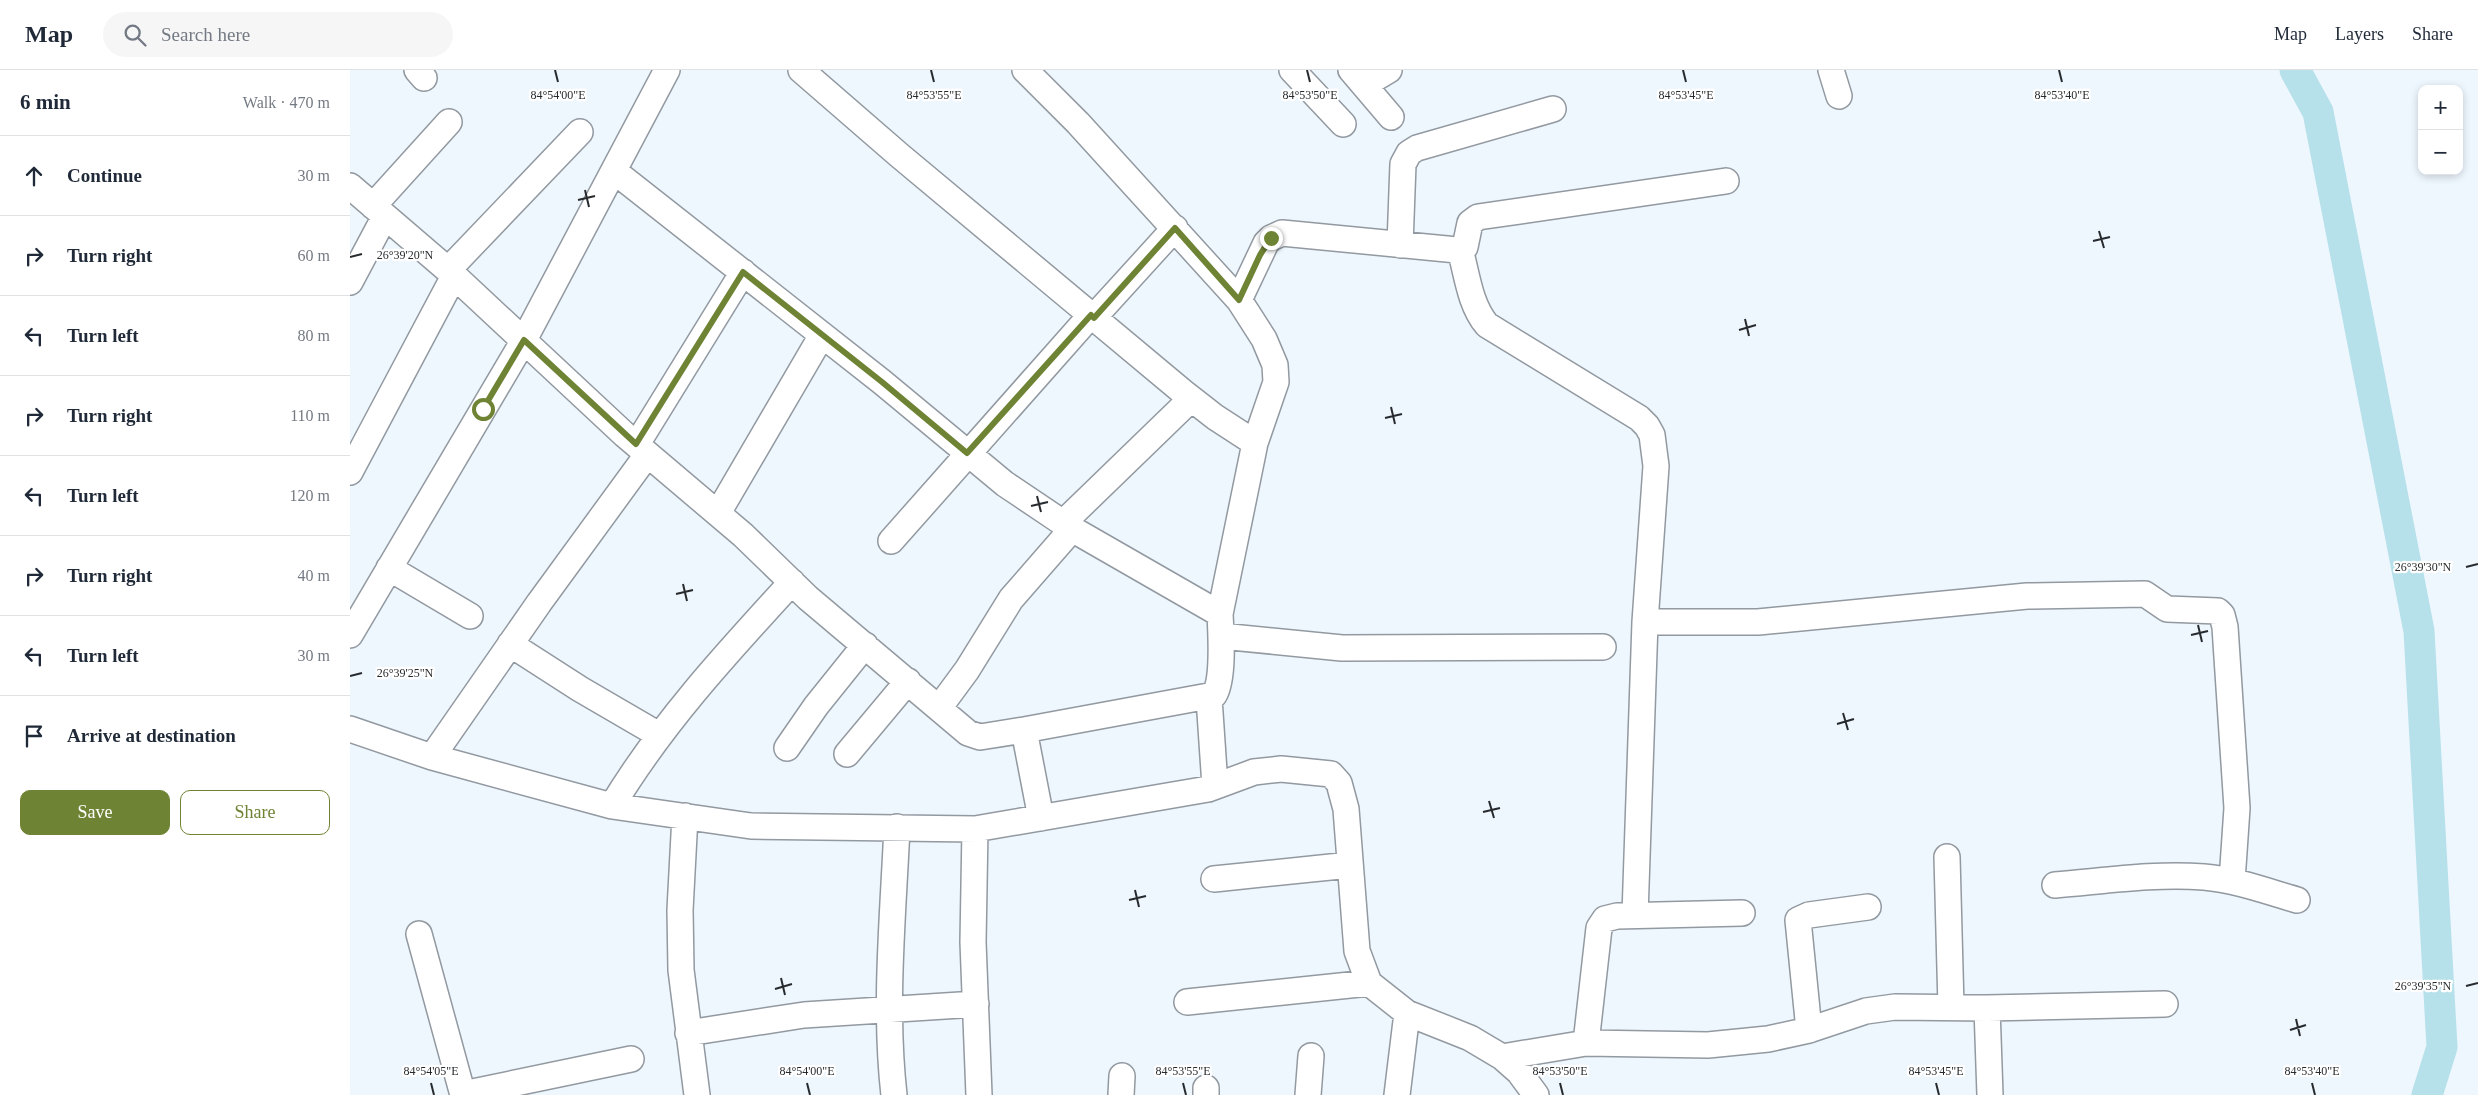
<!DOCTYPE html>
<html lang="en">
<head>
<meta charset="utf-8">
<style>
	:root { --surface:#fff; --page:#f6f6f7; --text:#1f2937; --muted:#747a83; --line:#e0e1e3; --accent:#6f8334 }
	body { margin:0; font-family:"Times New Roman",serif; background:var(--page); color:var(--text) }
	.controls { position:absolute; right:15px; top:15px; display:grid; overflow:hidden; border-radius:10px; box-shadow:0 2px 8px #0003 }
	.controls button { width:45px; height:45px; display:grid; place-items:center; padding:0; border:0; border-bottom:1px solid var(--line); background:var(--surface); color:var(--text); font:25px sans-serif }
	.stop { position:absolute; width:15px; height:15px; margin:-11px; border:4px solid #6f8334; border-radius:50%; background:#fff }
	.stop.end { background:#6f8334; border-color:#fff; box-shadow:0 1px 5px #0008 }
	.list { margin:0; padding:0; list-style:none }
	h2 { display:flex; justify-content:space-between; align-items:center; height:65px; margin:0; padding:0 20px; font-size:21px }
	h2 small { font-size:16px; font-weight:400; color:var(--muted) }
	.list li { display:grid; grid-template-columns:32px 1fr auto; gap:15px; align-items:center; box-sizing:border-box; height:80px; padding:0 20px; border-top:1px solid var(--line) }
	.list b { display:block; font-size:19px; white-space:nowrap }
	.list em { font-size:16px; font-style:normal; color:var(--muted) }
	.actions { display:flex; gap:10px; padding:15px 20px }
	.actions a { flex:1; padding:11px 0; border:1px solid var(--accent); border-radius:10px; text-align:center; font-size:18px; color:var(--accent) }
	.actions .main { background:var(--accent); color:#fff }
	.icon { flex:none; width:28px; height:28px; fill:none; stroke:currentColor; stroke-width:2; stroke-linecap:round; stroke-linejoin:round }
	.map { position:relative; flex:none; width:2128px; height:1025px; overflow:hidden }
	header { display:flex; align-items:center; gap:30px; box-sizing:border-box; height:70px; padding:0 25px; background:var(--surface); border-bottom:1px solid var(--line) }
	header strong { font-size:24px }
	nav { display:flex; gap:28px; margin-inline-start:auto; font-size:18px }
	.search { width:350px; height:45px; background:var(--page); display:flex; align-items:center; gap:12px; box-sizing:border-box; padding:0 18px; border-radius:28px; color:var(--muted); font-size:19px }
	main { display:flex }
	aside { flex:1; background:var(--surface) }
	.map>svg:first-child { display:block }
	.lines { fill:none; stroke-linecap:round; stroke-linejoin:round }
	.river { stroke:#b6e1ea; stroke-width:31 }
	.minor-casing { stroke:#9299a0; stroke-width:28 }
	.minor { stroke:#fff; stroke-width:25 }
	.route { stroke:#6f8334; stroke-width:6 }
	.ticks { fill:none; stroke:#282b2e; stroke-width:2 }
	.ticks-label { font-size:12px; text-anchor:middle; fill:#282b2e; stroke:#fff; stroke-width:4.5; stroke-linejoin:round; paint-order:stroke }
</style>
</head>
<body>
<header>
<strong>Map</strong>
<div class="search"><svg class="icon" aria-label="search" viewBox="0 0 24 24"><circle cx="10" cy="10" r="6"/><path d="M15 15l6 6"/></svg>Search here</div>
<nav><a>Map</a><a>Layers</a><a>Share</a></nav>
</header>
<main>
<aside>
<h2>6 min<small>Walk · 470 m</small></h2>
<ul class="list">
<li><svg class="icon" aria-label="ahead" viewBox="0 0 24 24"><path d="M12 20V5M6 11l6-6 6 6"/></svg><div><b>Continue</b></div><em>30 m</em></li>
<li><svg class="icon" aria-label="right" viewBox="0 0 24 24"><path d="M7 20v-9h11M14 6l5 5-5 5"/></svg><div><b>Turn right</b></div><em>60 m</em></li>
<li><svg class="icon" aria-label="left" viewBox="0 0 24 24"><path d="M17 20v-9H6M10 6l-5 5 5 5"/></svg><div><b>Turn left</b></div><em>80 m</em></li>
<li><svg class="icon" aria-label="right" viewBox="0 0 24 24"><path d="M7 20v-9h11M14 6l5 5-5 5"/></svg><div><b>Turn right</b></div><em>110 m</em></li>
<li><svg class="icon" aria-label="left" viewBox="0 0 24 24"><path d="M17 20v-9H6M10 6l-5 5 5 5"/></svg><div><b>Turn left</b></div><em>120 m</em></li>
<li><svg class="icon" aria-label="right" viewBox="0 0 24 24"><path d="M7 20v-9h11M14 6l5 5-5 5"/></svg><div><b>Turn right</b></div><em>40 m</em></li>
<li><svg class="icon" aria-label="left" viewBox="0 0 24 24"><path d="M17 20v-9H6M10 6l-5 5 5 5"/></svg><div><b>Turn left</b></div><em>30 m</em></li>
<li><svg class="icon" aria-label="arrive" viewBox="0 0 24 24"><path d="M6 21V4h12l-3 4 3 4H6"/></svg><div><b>Arrive at destination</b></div></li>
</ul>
<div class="actions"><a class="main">Save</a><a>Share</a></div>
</aside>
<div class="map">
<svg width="2128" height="1025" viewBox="0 0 2128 1025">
	<rect width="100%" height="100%" fill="#eef6fe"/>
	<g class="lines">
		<path class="river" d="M1945,0L1968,42L2069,561L2092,977L2077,1025"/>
		<defs>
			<path id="minor" d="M67,0L74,8
				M451,0L549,85L833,322L865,347L905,373
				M942,0L993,54
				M1001,0L1041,47
				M1481,0L1489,26
				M1014,15L1039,0
				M264,101L532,312L655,414L722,459L870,544
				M0,116L98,200L275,365L393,465L458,528L618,663L630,667L674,660L691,748
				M23,136L99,52
				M1050,175L1053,94L1059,83L1067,78L1203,39
				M1110,179C1117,205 1120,235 1137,255L1289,348L1297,356L1302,365L1306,396L1295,552L1285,845
				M98,200L230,62
				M0,212L35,146
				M889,230L916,173L921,168L932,163L1107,180L1115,177L1120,153L1128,147L1376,111
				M744,247L825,158
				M287,374L393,202
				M0,402L104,206
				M368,443L472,265
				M713,453L841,329
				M541,471L741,245
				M39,498L120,546
				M1295,552H1408L1677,526L1795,524L1817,539L1868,541L1872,545L1875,557L1887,738L1882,811
				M0,565L174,270L317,0
				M871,566L992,578L1253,577
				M160,574L230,619L309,665
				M859,628L865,716
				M589,638L617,600L661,529L722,459
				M0,659L82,687L262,736L401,756L625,759L858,719L904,702L931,699L981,704L989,713L996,739L1007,881L1019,913L1057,943L1120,968L1152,987L1169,1002L1186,1025
				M674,660L864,625C874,610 871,563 870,544L905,373L926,312L925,295L914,269L889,230L728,53L675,0
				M437,678L466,636L515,575
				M497,684L558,611
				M82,687L189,533L297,385
				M262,736C312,653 377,583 442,512
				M335,746L330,840L331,900L347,1025
				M625,759L623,872L629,1025
				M1597,787L1601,937
				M864,809L1000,795
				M1705,815C1754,811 1805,803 1854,807C1886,810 1916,821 1947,830
				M69,864L113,1025
				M837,932L1019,913
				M1637,938L1640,1025
				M1459,960L1448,850L1459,845L1518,837
				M338,963L454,945L626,934
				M1236,973L1249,858L1255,849L1267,846L1392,843
				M1152,987L1236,973L1358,975L1418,969L1459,960L1516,941L1545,937L1637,938L1815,934
				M113,1024L281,989
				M544,1025C534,937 543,846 547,757
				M771,1025L772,1006
				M856,1025V1018
				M958,1025L961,986
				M1047,1025L1057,943"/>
		</defs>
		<use href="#minor" class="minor-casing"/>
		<use href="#minor" class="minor"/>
	</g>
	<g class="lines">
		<path class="route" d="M133,339L174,270L286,374L393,202L532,312L617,383L741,245L744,248L825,158L889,230L910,185L921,168"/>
	</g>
	<path class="ticks" d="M205,0L208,12M581,0L584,12M957,0L960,12M1333,0L1336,12M1709,0L1712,12M235,120L239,137M228,130L245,126M1749,161L1754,178M1743,171L1760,167M0,187L12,184M1395,249L1399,266M1389,260L1406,255M1041,337L1045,354M1035,348L1052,344M687,426L691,442M681,436L698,432M2116,497L2128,494M333,514L337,531M326,524L343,520M1848,555L1852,572M1841,565L1858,561M0,606L12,603M1493,643L1498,660M1487,654L1504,649M1139,731L1144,748M1133,742L1150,738M785,820L789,837M779,830L796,826M431,908L435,925M2116,916L2128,913M425,919L442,914M1946,949L1950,966M1940,960L1956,955M81,1013L84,1025M457,1013L460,1025M833,1013L836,1025M1210,1013L1213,1025M1586,1013L1589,1025M1962,1013L1965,1025"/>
	<g class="ticks-label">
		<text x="208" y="29">84°54'00"E</text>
		<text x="584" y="29">84°53'55"E</text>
		<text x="960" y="29">84°53'50"E</text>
		<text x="1336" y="29">84°53'45"E</text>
		<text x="1712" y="29">84°53'40"E</text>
		<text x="55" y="189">26°39'20"N</text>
		<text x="2073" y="501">26°39'30"N</text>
		<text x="55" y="607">26°39'25"N</text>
		<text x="2073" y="920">26°39'35"N</text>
		<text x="81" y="1005">84°54'05"E</text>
		<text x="457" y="1005">84°54'00"E</text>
		<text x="833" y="1005">84°53'55"E</text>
		<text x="1210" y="1005">84°53'50"E</text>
		<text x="1586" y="1005">84°53'45"E</text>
		<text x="1962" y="1005">84°53'40"E</text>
	</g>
</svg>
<div class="controls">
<button>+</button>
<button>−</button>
</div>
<div class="stop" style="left:133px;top:339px"></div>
<div class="stop end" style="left:921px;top:168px"></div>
</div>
</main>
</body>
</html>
